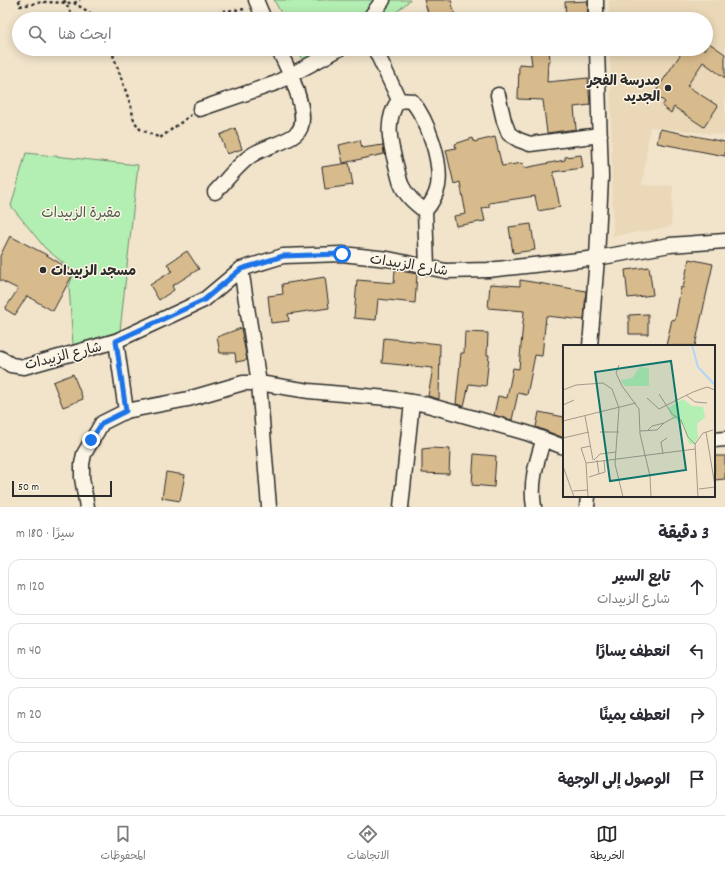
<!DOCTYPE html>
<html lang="ar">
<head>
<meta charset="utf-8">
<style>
	:root { --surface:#fff; --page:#f2f2f3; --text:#2b2b33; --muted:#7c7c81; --line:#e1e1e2; --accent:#2b2b2b }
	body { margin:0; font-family:Dekko,"Playpen Sans Arabic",sans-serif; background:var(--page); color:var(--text); direction:rtl }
	.scale { position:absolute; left:12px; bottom:10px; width:100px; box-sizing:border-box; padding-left:4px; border:2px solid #2b2b2b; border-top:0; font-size:11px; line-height:14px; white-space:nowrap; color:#2b2b2b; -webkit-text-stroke:3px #fcf5e5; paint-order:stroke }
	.stop { position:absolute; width:12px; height:12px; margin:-9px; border:3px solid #1a73e8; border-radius:50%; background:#fff }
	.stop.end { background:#1a73e8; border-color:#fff; box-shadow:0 1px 4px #0008 }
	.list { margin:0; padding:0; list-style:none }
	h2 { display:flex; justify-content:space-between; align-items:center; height:52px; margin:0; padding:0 16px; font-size:17px }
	h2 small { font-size:13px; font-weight:400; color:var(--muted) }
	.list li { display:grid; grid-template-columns:26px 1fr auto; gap:12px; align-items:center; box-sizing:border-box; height:56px; margin:0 8px 8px; padding:0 8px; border:1px solid var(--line); border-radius:12px }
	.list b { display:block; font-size:15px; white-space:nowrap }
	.list p { margin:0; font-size:13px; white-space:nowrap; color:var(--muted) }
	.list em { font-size:13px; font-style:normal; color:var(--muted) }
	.icon { flex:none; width:22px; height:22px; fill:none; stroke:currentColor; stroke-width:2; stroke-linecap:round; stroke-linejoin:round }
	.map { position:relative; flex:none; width:725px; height:507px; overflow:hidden; direction:ltr }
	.search { position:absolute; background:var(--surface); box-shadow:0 2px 10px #0003; left:12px; right:12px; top:12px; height:44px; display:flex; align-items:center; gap:10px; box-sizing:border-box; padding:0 14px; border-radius:22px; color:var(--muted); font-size:15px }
	.sheet { height:308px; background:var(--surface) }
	nav { display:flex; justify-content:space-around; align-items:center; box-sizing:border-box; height:56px; border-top:1px solid var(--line); background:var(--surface); font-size:11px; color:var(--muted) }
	nav a { display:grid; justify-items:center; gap:2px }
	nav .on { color:var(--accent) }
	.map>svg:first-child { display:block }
	.built { fill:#ead8b8 }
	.green { fill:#b3eeb2; stroke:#6f8c6e }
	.building { fill:#d8bb8d; stroke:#2b2b2b }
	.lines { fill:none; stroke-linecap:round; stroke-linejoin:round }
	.minor-casing { stroke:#2b2b2b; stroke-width:17 }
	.path { stroke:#2b2b2b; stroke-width:2.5; stroke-dasharray:3 3; stroke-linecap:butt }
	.minor { stroke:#fcf5e5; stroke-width:14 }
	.route { stroke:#1a73e8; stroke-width:5 }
	.poi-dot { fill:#2b2b2b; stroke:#fcf5e5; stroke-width:1.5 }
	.labels { text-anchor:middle; stroke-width:3; stroke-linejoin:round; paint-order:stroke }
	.poi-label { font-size:14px; font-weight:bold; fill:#2b2b2b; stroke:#fcf5e5; text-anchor:end }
	.park-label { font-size:14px; fill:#4d5c4d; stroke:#fcf5e5 }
	.street-label { font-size:14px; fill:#2b2b2b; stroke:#fcf5e5 }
	.inset-river { fill:none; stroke:#b1d5fa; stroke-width:2 }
	.inset-road { fill:none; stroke:#a29a8b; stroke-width:1 }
	.view { fill:#0f766e; fill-opacity:0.15; stroke:#0f766e; stroke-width:2 }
	.inset-edge { fill:none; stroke:#2b2b2b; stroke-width:2 }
</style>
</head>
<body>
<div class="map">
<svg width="725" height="507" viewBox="0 0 725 507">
	<rect width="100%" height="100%" fill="#f1e4cb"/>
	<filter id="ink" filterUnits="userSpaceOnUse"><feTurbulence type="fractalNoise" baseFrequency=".025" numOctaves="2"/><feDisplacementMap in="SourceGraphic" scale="8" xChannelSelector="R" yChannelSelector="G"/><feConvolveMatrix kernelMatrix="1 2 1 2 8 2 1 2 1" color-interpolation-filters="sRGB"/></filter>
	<g filter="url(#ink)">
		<path class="built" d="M609,0H725V135L650,127L642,185L673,186L671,227L613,236L610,49H706V19H609Z"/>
		<path class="green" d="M274,0H410L389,19H284Z
			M298,49H357L354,52L303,60Z
			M26,153L138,165L120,331L73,345L69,286L74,272L45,248L11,206Z"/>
		<path class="building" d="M424,0H451L456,19H430Z
			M588,1V19H566L565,2Z
			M706,41L725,54V78L703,62L687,86L718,106L704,127L674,107L671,113L662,106L665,102L654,94L684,49H706Z
			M530,49H549L550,61H548L547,82L588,78L590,105L574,107L576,129L547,133L543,100L518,99L519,64L532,65Z
			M235,128L242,149L227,154L220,135Z
			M660,129L725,142V156L657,143Z
			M495,137L502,166L523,163L524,168L565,160V157L581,155L583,168L553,172L560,207L538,211L535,196L489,203V207L482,208L485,221L456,226L454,216L466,214L460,182L454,184L446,150L456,148L455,144L473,138L474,142Z
			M360,140L362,148L383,145L384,154L343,163L339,145Z
			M349,163L353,185L325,189L322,167Z
			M531,224L535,250L513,253L509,227Z
			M10,236L45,254L74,272L53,311L27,296L15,315L5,309L18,289L0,280V256Z
			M187,251L199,269L172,286L174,290L159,300L150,285L172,271L167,264Z
			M689,259L713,264L695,346H666L672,319L675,320L681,287L683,288Z
			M649,267L653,295L628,298L625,270Z
			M395,270L417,274L415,303L378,299L376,320L354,318L357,280L394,283Z
			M325,277L329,308L288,314L289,321L271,323L268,296L283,294L282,284Z
			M520,280L586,291L584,320L546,316L542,356L535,355L527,395L518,393L512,420L494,415L498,396L507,398L513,368L519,369L524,311L488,308L490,284L520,286Z
			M648,314V334H629V315Z
			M241,328L247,360L236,362L235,353H220L217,337Z
			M465,332L488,333L487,355H489L486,386L469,384L464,406L456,404L461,353H464Z
			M384,338L440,344L439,399L428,396L433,368L382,363Z
			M73,374L83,399L63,407L53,382Z
			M539,412L564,417V438L536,427Z
			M431,448L450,449L449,474L422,473V449Z
			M474,454L496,456L494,487L472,485Z
			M714,456H725V479L714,480Z
			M166,472L185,475L180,501L162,498Z"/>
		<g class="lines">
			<defs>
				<path id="minor" d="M256,0L264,19
					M596,0V19
					M369,19L383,0
					M375,49L399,100C384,120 390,143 396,165C398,172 399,180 402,186C407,197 416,204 425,211
					M498,95L504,121L509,134L519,140L530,144L600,135
					M399,100L412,101C428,121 442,161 438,186C436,196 431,204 425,211L427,266
					M200,109L276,83L339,49
					M215,192C226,181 239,163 252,155C265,146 284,144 296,134C314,120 287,66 278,49
					M241,269L259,383L269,507
					M116,341L126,411
					M590,346L597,258L601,177L597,49
					M0,358L11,365L24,367L116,341L204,300L241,269L283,256L342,254L388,259L446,271L488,270L597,258L670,245L725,241
					M714,440L725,439
					M87,507L82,478V464L84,454L102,423L126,411L188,399L243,383H259L309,391L387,398L424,404L527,433L564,447
					M401,507L412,402
					M534,507C530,483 536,464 543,441
					M587,507L588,496"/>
			</defs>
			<use href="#minor" class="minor-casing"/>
			<path class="path" d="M19,0L20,6L43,2L74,3L100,19
				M64,0L74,19
				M74,3L80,0
				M207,19L223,11L247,9
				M111,49L131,106L134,121L140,129L160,138L191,115"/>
			<use href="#minor" class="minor"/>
		</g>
	</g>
	<g class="lines" filter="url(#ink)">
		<path class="route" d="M91,440L102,423L126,411L116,341L204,300L241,269L283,256L342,254"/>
	</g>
	<g class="poi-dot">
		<circle cx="668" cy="88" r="4"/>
		<circle cx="43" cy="270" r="4"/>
	</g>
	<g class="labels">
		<g class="poi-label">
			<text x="660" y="85">مدرسة الفجر<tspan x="660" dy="16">الجديد</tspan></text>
			<text x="51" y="275" text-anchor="start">مسجد الزبيدات</text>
		</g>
		<g class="park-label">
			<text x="81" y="217">مقبرة الزبيدات</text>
		</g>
		<g class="street-label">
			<text transform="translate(409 264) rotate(9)" y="5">شارع الزبيدات</text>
			<text transform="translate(63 355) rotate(-14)" y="5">شارع الزبيدات</text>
		</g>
	</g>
	<g transform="translate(563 345)">
		<rect width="152" height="152" fill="#f1e4cb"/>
		<path d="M77,22L86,23V41H61L58,35L69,33ZM120,54L129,61L140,62L142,72L134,79L135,92L131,99H126L120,80L108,71L105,63Z" fill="#b3eeb2"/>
		<path class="inset-river" d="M129,0L135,22L152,40"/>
		<path class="inset-road" d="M56,20L53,28L59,41L76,64L77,89L87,131L88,152M0,45L13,40L40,38L49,44L56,63L52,119L60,152M96,49L109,69L118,75L125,92L132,99L135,152M123,50L132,57L144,58M84,53L96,64L130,47L144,42L152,45M0,60L11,55M22,71L30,115M0,76L73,58M85,85L89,81L101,78L112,72M77,86L94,85L101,78M37,87H56M143,87L152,141M0,93L26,87M132,99L140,88L150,85M100,109L98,97L104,93M31,115L37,109L53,107M34,115L36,129M23,118L18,103L28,101M0,121L11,152M26,132L42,127L41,115M136,144L152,142M10,146L25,145M25,152L23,118L132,104"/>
		<path class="view" d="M108,16L123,125L47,136L32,27Z"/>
		<rect width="152" height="152" class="inset-edge"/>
	</g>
</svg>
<div class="scale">50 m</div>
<div class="stop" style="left:342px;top:254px"></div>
<div class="stop end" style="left:91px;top:440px"></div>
<div class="search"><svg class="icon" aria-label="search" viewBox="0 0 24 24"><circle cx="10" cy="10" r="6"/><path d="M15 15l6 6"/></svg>ابحث هنا</div>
</div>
<section class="sheet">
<h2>3 دقيقة<small>سيرًا · 180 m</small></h2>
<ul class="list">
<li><svg class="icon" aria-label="ahead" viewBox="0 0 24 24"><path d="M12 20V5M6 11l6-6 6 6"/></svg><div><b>تابع السير</b><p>شارع الزبيدات</p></div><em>120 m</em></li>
<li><svg class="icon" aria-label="left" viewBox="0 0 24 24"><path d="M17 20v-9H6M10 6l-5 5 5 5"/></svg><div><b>انعطف يسارًا</b></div><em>40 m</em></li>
<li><svg class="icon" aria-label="right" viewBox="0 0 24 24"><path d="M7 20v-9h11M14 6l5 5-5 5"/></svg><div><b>انعطف يمينًا</b></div><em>20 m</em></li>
<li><svg class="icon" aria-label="arrive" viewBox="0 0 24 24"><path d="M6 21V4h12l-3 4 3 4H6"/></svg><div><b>الوصول إلى الوجهة</b></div></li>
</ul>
</section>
<nav>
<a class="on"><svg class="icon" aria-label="map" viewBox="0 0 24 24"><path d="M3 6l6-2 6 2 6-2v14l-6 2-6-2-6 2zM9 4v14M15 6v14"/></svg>الخريطة</a>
<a><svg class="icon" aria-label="directions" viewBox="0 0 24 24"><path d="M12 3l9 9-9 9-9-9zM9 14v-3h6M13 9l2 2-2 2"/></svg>الاتجاهات</a>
<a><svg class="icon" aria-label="saved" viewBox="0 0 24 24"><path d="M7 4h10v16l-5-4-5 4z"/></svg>المحفوظات</a>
</nav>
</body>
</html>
